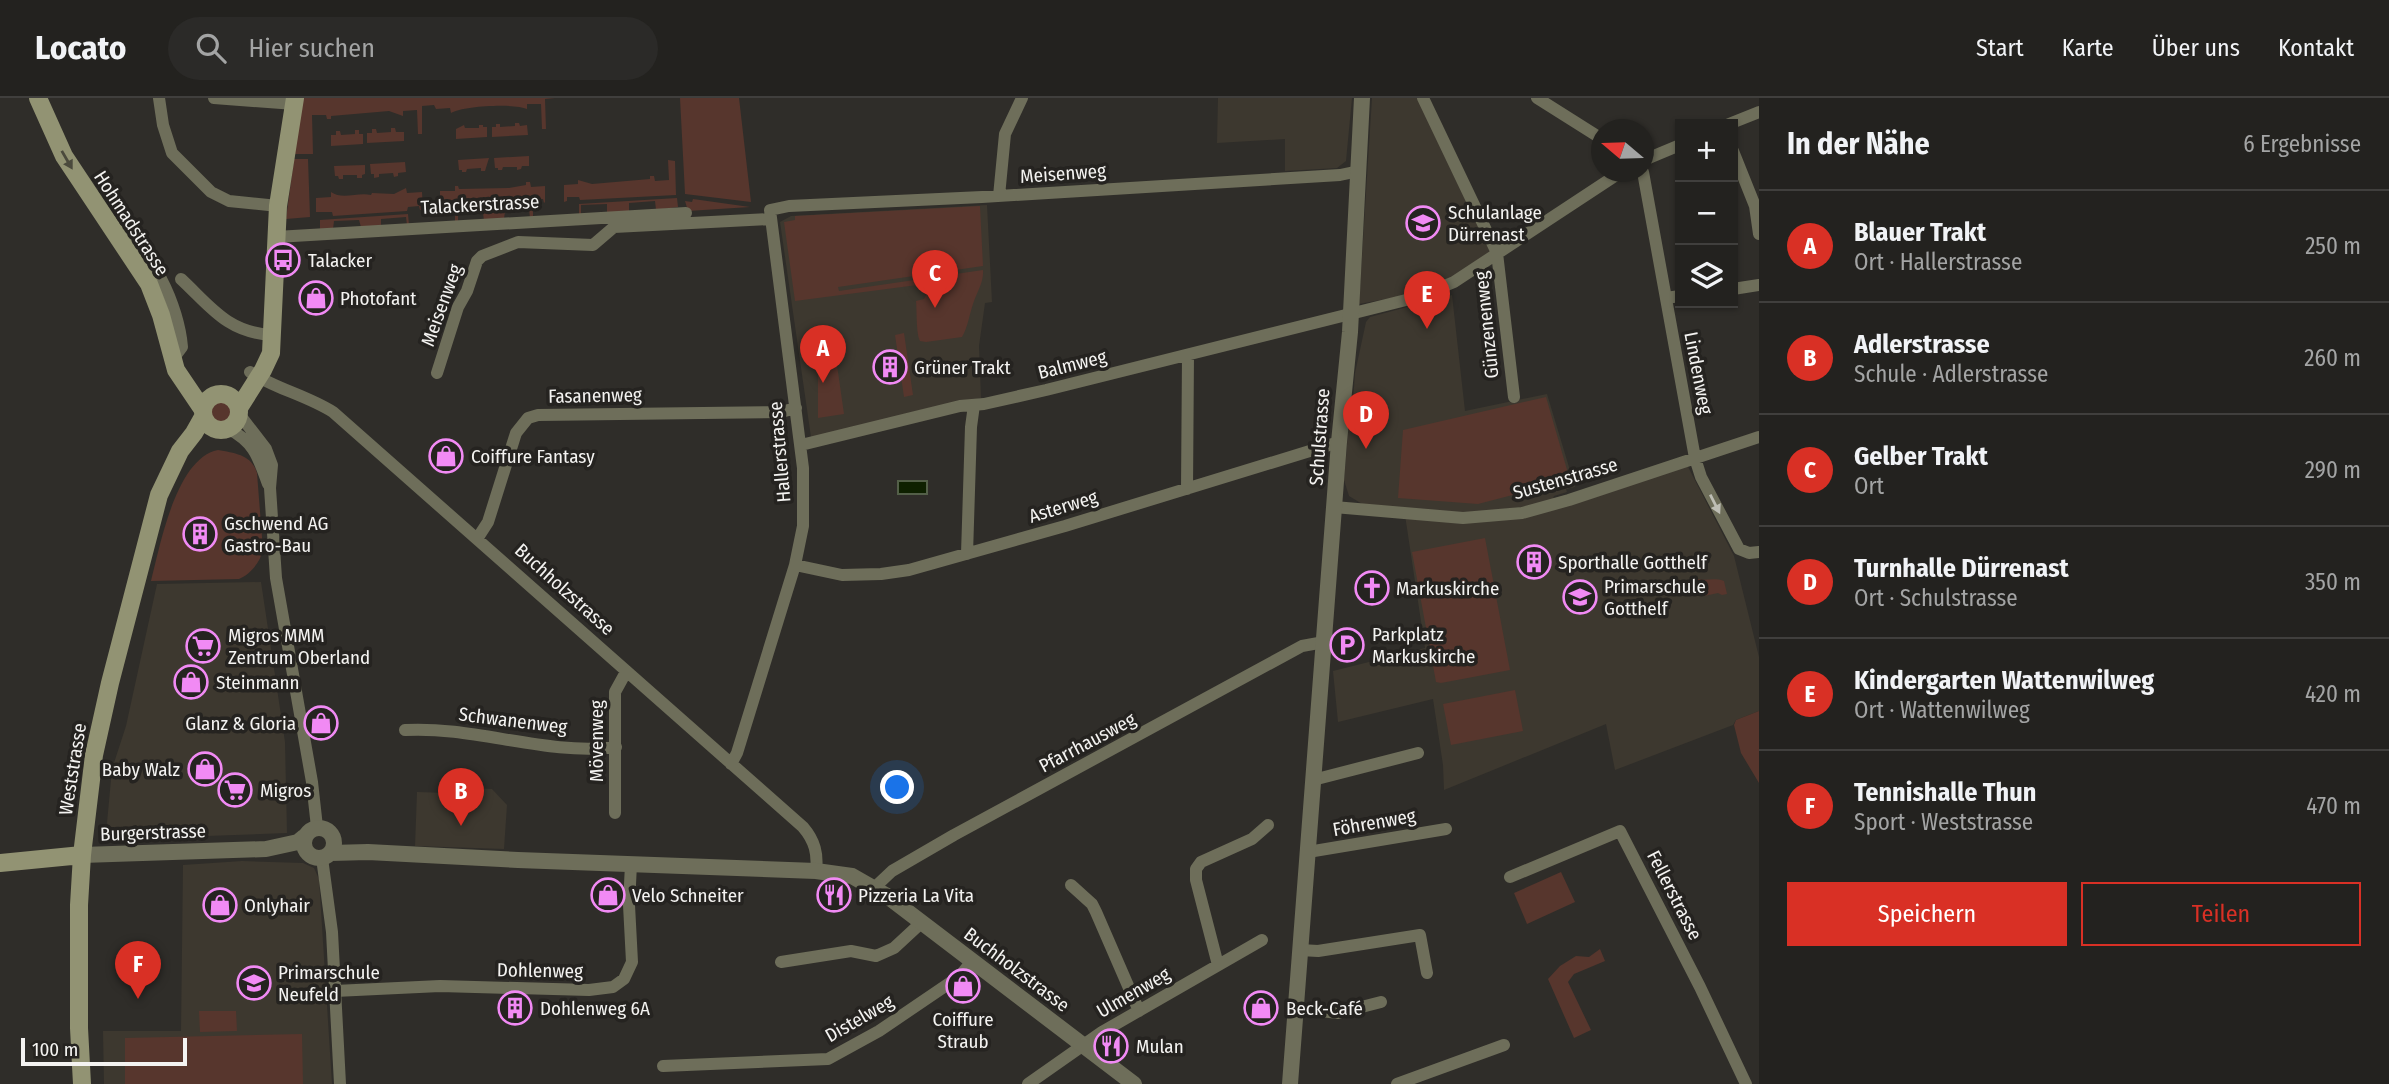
<!DOCTYPE html>
<html lang="de">
<head>
<meta charset="utf-8">
<style>
	:root { --surface:#23221f; --page:#2b2a28; --text:#f1f3f6; --muted:#a3a4a4; --line:#403f3d; --accent:#d93025 }
	body { margin:0; font-family:"Fira Sans Condensed",sans-serif; background:var(--page); color:var(--text) }
	.controls { position:absolute; right:21px; top:21px; display:grid; overflow:hidden; border-radius:0px; box-shadow:0 2px 5px #0004 }
	.controls button { width:63px; height:63px; display:grid; place-items:center; padding:0; border:0; border-bottom:2px solid var(--line); background:var(--surface); color:var(--text); font:35px sans-serif }
	.compass { position:absolute; left:1591px; top:21px; width:63px; height:63px; border-radius:50%; background:var(--surface); box-shadow:0 2px 5px #0004; rotate:289deg }
	.scale { position:absolute; left:21px; bottom:18px; width:166px; box-sizing:border-box; padding-left:7px; border:4px solid #f4f3f1; border-top:0; font-size:19px; line-height:24px; white-space:nowrap; color:#f4f3f1; -webkit-text-stroke:5px #252320; paint-order:stroke }
	.you { position:absolute; left:898px; top:690px; width:24px; height:24px; margin:-18px; border:5px solid #fff; border-radius:50%; background:#1a73e8; box-shadow:0 0 0 10px #1a73e833 }
	.badge { display:grid; place-items:center; width:46px; height:46px; border-radius:50%; background:var(--accent); color:#fff; font-size:23px; font-weight:700 }
	.pin { position:absolute; translate:-50% -58px; filter:drop-shadow(0 2px 4px #0008) }
	.pin::after { content:''; position:absolute; top:37px; width:24px; height:21px; background:inherit; clip-path:polygon(0 0,100% 0,50% 100%) }
	.list { margin:0; padding:0; list-style:none }
	h2 { display:flex; justify-content:space-between; align-items:center; height:91px; margin:0; padding:0 28px; font-size:30px }
	h2 small { font-size:23px; font-weight:400; color:var(--muted) }
	.list li { display:grid; grid-template-columns:46px 1fr auto; gap:21px; align-items:center; box-sizing:border-box; height:112px; padding:0 28px; border-top:2px solid var(--line) }
	.list b { display:block; font-size:26px; white-space:nowrap }
	.list p { margin:0; font-size:23px; white-space:nowrap; color:var(--muted) }
	.list em { font-size:23px; font-style:normal; color:var(--muted) }
	.actions { display:flex; gap:14px; padding:21px 28px }
	.actions a { flex:1; padding:16px 0; border:2px solid var(--accent); border-radius:0px; text-align:center; font-size:24px; color:var(--accent) }
	.actions .main { background:var(--accent); color:#fff }
	.icon { flex:none; width:38px; height:38px; fill:none; stroke:currentColor; stroke-width:2; stroke-linecap:round; stroke-linejoin:round }
	.map { position:relative; flex:none; width:1759px; height:986px; overflow:hidden }
	header { display:flex; align-items:center; gap:42px; box-sizing:border-box; height:98px; padding:0 35px; background:var(--surface); border-bottom:2px solid var(--line) }
	header strong { font-size:33px }
	nav { display:flex; gap:38px; margin-inline-start:auto; font-size:24px }
	.search { width:490px; height:63px; background:var(--page); display:flex; align-items:center; gap:18px; box-sizing:border-box; padding:0 24px; border-radius:38px; color:var(--muted); font-size:26px }
	main { display:flex }
	aside { flex:1; background:var(--surface) }
	.map>svg:first-child { display:block }
	.built { fill:#3d382f }
	.green { fill:#57362d }
	.water { fill:#0e2000; stroke:#535f48; stroke-width:2 }
	.lines { fill:none; stroke-linecap:round; stroke-linejoin:round }
	.minor { stroke:#6e6e5a; stroke-width:12 }
	.tertiary { stroke:#6e6e5a; stroke-width:16 }
	.secondary { stroke:#929373; stroke-width:18 }
	.oneway { fill:#4b4a3d }
	.oneway2 { fill:#bebeb5 }
	.labels { text-anchor:middle; stroke-width:7; stroke-linejoin:round; paint-order:stroke }
	.street-label { font-size:19px; fill:#f4f3f1; stroke:#252320 }
	.poi-label { font-size:19px; fill:#f4f3f1; stroke:#252320; text-anchor:start }
</style>
</head>
<body>
<header>
<strong>Locato</strong>
<div class="search"><svg class="icon" aria-label="search" viewBox="0 0 24 24"><circle cx="10" cy="10" r="6"/><path d="M15 15l6 6"/></svg>Hier suchen</div>
<nav><a>Start</a><a>Karte</a><a>Über uns</a><a>Kontakt</a></nav>
</header>
<main>
<div class="map">
<svg width="1759" height="986" viewBox="0 0 1759 986">
	<rect width="100%" height="100%" fill="#2f2d29"/>
	<path class="built" d="M1218,0H1352L1346,63L1337,70L1285,73V41L1217,45Z
		M1372,0H1423L1497,155L1440,191L1359,206Z
		M987,107L992,204L985,205L979,248L981,300L819,340L811,339L780,124L791,118Z
		M1452,197L1465,313L1547,296L1575,389L1566,391L1567,394L1554,398L1553,401L1528,408L1467,416L1364,407L1349,398L1344,382L1349,323L1352,317L1355,275L1366,224L1370,219Z
		M1685,363L1734,458L1759,559V613L1736,622L1733,627L1615,672L1606,626L1444,692L1443,667L1433,601L1338,624L1333,573L1425,550L1405,417L1489,419Z
		M261,484L285,644L287,735L122,741L109,731L107,725L112,671L126,628L157,486Z
		M450,689L492,691L507,707L504,751L415,748L417,694L449,695Z
		M242,763L303,765L314,770L319,781L332,986H104L103,933H181L183,767Z"/>
	<path class="green" d="M303,0H555L545,1L546,31H542L541,6H527V11C514,5 463,8 451,15L450,10L436,11L434,7L422,8V36H418L417,12L403,13V18L389,13L331,18V21H327L326,17H312L313,56H294Z
		M680,0H739L751,104L685,96Z
		M515,25H519L520,28L527,27L528,37L492,39V29H496V26H500V29L515,28Z
		M464,27L465,30H479V27H483V29H487V39L456,41V31Z
		M391,30H395L396,34H404V43L367,45V35H372V31H376L377,35L391,34Z
		M355,32H359V36H363V46L331,48V37H336V33H340L341,37L355,36Z
		M529,58V68H522L521,71L517,72V69H503L502,72H498V70H495L494,60Z
		M489,60L485,73H481V70L467,71L466,74H462V72H459L458,62Z
		M294,61H308L310,119L286,121Z
		M668,62L675,63L676,97L580,102L579,99H567V103L564,104V87L578,86V82L592,86L650,81V78H654L655,83L669,82Z
		M405,64L406,74L398,75V78L394,79L393,75L379,76V79L374,80V76H371L370,66Z
		M365,67V76L362,77V80H357V77H343V81H339L338,78H335L334,68Z
		M526,84H530L531,89L545,88V104L544,105L543,101L531,102V106L457,110L456,106L444,107V111H440V93H455V88H458L459,91L509,90L526,87Z
		M406,90L407,95L422,94L423,112H420L419,108L408,109L407,113L333,118L332,114H316V100L331,99V94C342,102 358,94 371,97L372,95L394,96Z
		M677,100L678,109L656,112L655,103L629,105V114L607,115V106L581,107V117H579V106Z
		M693,101L750,109L688,113L685,103L692,104Z
		M533,108V120H530L529,111L505,113L504,121L484,123L483,115H458V123L455,124V113Z
		M980,108L983,168L838,189L839,193L983,172C984,184 977,194 973,206C969,218 968,228 962,239L926,244L920,243C916,235 917,214 916,203L924,201L927,195L925,186L795,203L784,124L795,122V118Z
		M408,116L409,127H407L406,119L381,121V128L361,129L359,122L334,123L333,131L320,132V122Z
		M904,235L913,297L904,299L895,237Z
		M826,247L829,253H835L844,316L818,320V250Z
		M1546,299L1570,382L1478,406L1398,400L1403,332Z
		M211 314a10 10 0 1 1 20 0a10 10 0 1 1-20 0Z
		M218,352C235,355 252,357 257,375L263,452C260,464 251,476 239,481L151,483C160,448 176,360 218,352Z
		M1485,440L1510,572L1441,585L1436,584L1412,454Z
		M1694,480C1704,484 1713,479 1724,483L1727,496L1722,497L1718,495L1704,498L1691,494V486Z
		M1515,592L1523,633L1451,647L1443,606Z
		M1759,613V685L1741,655L1734,627L1736,622Z
		M1561,774L1575,804L1527,826L1514,795Z
		M1600,851L1605,863L1574,876L1568,884L1591,932L1574,940L1548,881L1560,868L1576,858L1589,859Z
		M199,913H236L237,933L200,934Z
		M302,936L303,986H125V940Z"/>
	<path class="water" d="M898,383H927V396H898Z"/>
	<g class="lines">
		<path class="minor" d="M159,0L163,27L172,55L211,94L229,103L278,108
			M214,0L295,6
			M1423,0L1497,155L1514,299
			M1537,0L1602,41
			M1729,26L1759,14
			M1733,53L1755,108L1759,136
			M1644,62L1680,47
			M1643,74L1695,360L1701,379L1739,451L1749,455L1759,454
			M999,98L1005,36L1022,0
			M112,130C152,145 179,210 182,249L173,261
			M276,139L686,115
			M181,181C211,209 227,234 271,237
			M1733,191L1759,187
			M1666,200L1680,198
			M250,274C276,291 306,297 333,314L803,729C815,743 818,756 816,773
			M437,275L458,209L467,193L477,163L482,158L518,144L593,147L614,129L770,121
			M239,316L266,351L272,367L270,390L276,480L312,684L317,729
			M229,331C255,345 258,359 268,386
			M801,347L960,308L984,306L1046,292L1418,199L1454,184L1621,74
			M1187,391L1188,257
			M1334,409L1463,420L1522,415L1569,402L1759,339
			M477,441L488,424L516,335L528,320L538,317L781,314L796,310
			M967,456L971,329L974,307
			M795,467L842,477L881,476L909,472L1065,428L1339,344
			M405,632C475,628 546,658 616,649
			M731,666L737,655L795,467L803,428V370L770,112L789,108L982,99L1340,77L1359,73
			M1313,682L1418,655
			M615,715V594L626,574
			M1308,754L1446,731
			M322,760L332,834L340,986
			M1510,779L1620,733L1700,889L1746,986
			M1071,787L1092,806L1096,814L1139,913
			M874,790L892,773L954,737L1302,548L1324,544
			M1300,852L1318,853L1420,837L1427,875
			M781,864L851,853L876,858L894,850L921,825
			M1218,867L1196,782V771L1201,764L1252,741L1268,727
			M335,893L440,888L589,892L613,889L624,881L632,864L629,807L631,766
			M1295,910L1338,915L1381,904
			M663,968L828,961L879,933L960,878L972,863
			M1028,986L1102,934L1262,842
			M1397,986L1504,947"/>
		<path class="tertiary" d="M304 745a15 15 0 1 1 30 0a15 15 0 1 1-30 0Z
			M331,755L368,754L518,762L816,773L852,778L887,798L1134,986
			M82,757L266,751L298,744L304,739
			M1290,986L1339,344L1350,234L1362,0"/>
		<path class="secondary" d="M38,0L64,58L149,186L161,217L176,272L203,312
			M203 314a18 18 0 1 1 36 0a18 18 0 1 1-36 0Z
			M239,310L263,272L271,255L278,108L295,0
			M0,765L82,757
			M82,986L79,930V807L82,757L94,657L110,585L159,397L180,353L194,335L203,319"/>
	</g>
	<defs><path id="oneway-solid" d="M-6-.8H1V-3.2L6.5 0L1 3.2V.8H-6Z" transform="scale(1.75)"/></defs>
	<use class="oneway" href="#oneway-solid" transform="translate(67 62) rotate(60)"/>
	<use class="oneway2" href="#oneway-solid" transform="translate(1715 406) rotate(63)"/>
	<defs>
		<symbol id="school-ring" viewBox="-11 -11 22 22"><circle r="9.5" fill="#252320" stroke="#f18af4" stroke-width="1.5"/><path d="M0-5L7-2L0 1L-7-2ZM-4 1L0 2.5L4 1V4Q0 6-4 4Z" fill="#f18af4"/></symbol>
		<symbol id="bus-ring" viewBox="-11 -11 22 22"><circle r="9.5" fill="#252320" stroke="#f18af4" stroke-width="1.5"/><path d="M-5-6H5V4H4V6H2V4H-2V6H-4V4H-5ZM-3.5-4V0h7V-4ZM-3.5 1.2v1.5H-2V1.2ZM2 1.2v1.5H3.5V1.2Z" fill="#f18af4"/></symbol>
		<symbol id="shop-ring" viewBox="-11 -11 22 22"><circle r="9.5" fill="#252320" stroke="#f18af4" stroke-width="1.5"/><path d="M-5-2.5h2.3a2.7 3.5 0 0 1 5.4 0H5L5.5 6h-11ZM-1.5-2.5h3a1.5 2.3 0 0 0-3 0Z" fill="#f18af4"/></symbol>
		<symbol id="building-ring" viewBox="-11 -11 22 22"><circle r="9.5" fill="#252320" stroke="#f18af4" stroke-width="1.5"/><path d="M-4-6H4V6H1V3H-1V6H-4ZM-2.5-4.3h1.7v1.8h-1.7ZM.8-4.3h1.7v1.8H.8ZM-2.5-1h1.7V.8h-1.7ZM.8-1h1.7V.8H.8Z" fill="#f18af4"/></symbol>
		<symbol id="church-ring" viewBox="-11 -11 22 22"><circle r="9.5" fill="#252320" stroke="#f18af4" stroke-width="1.5"/><path d="M-1.2-6h2.4v3.5h3.3v2.4h-3.3V6h-2.4V-.1h-3.3v-2.4h3.3Z" fill="#f18af4"/></symbol>
		<symbol id="parking-ring" viewBox="-11 -11 22 22"><circle r="9.5" fill="#252320" stroke="#f18af4" stroke-width="1.5"/><path d="M-3.5-5.5H1a3.5 3.5 0 0 1 0 7H-1V5.5H-3.5ZM-1-3.4V-.6H.8a1.4 1.4 0 0 0 0-2.8Z" fill="#f18af4"/></symbol>
		<symbol id="supermarket-ring" viewBox="-11 -11 22 22"><circle r="9.5" fill="#252320" stroke="#f18af4" stroke-width="1.5"/><path d="M-6-5.5h2.5l.6 2H6L4.5 2H-2.5L-4.4-4H-6ZM-1.5 3.2a1.3 1.3 0 1 0 .1 0ZM3 3.2a1.3 1.3 0 1 0 .1 0Z" fill="#f18af4"/></symbol>
		<symbol id="restaurant-ring" viewBox="-11 -11 22 22"><circle r="9.5" fill="#252320" stroke="#f18af4" stroke-width="1.5"/><path d="M-5-6h1v4h1v-4h1v4h1v-4h1v5L-1.5 .5V6h-2V.5L-5-1ZM5-6V6H3V1.5H1.5Q1.5-4 5-6Z" fill="#f18af4"/></symbol>
	</defs>
	<g fill-rule="evenodd">
		<use href="#school-ring" x="1404" y="106" width="38" height="38"/>
		<use href="#bus-ring" x="264" y="143" width="38" height="38"/>
		<use href="#shop-ring" x="297" y="181" width="38" height="38"/>
		<use href="#building-ring" x="871" y="250" width="38" height="38"/>
		<use href="#shop-ring" x="427" y="339" width="38" height="38"/>
		<use href="#building-ring" x="181" y="417" width="38" height="38"/>
		<use href="#building-ring" x="1515" y="445" width="38" height="38"/>
		<use href="#church-ring" x="1353" y="471" width="38" height="38"/>
		<use href="#school-ring" x="1561" y="480" width="38" height="38"/>
		<use href="#parking-ring" x="1328" y="528" width="38" height="38"/>
		<use href="#supermarket-ring" x="184" y="529" width="38" height="38"/>
		<use href="#shop-ring" x="172" y="565" width="38" height="38"/>
		<use href="#shop-ring" x="302" y="606" width="38" height="38"/>
		<use href="#shop-ring" x="186" y="652" width="38" height="38"/>
		<use href="#supermarket-ring" x="216" y="673" width="38" height="38"/>
		<use href="#shop-ring" x="589" y="778" width="38" height="38"/>
		<use href="#restaurant-ring" x="815" y="778" width="38" height="38"/>
		<use href="#shop-ring" x="201" y="788" width="38" height="38"/>
		<use href="#school-ring" x="235" y="866" width="38" height="38"/>
		<use href="#shop-ring" x="944" y="869" width="38" height="38"/>
		<use href="#building-ring" x="496" y="891" width="38" height="38"/>
		<use href="#shop-ring" x="1242" y="891" width="38" height="38"/>
		<use href="#restaurant-ring" x="1092" y="929" width="38" height="38"/>
	</g>
	<g class="labels">
		<g class="street-label">
			<text transform="translate(1063 75) rotate(-4)" y="7">Meisenweg</text>
			<text transform="translate(480 106) rotate(-3)" y="7">Talackerstrasse</text>
			<text transform="translate(132 125) rotate(57)" y="7">Hohmadstrasse</text>
			<text transform="translate(441 207) rotate(-70)" y="7">Meisenweg</text>
			<text transform="translate(1486 227) rotate(-96)" y="7">Günzenenweg</text>
			<text transform="translate(1072 266) rotate(-14)" y="7">Balmweg</text>
			<text transform="translate(1699 275) rotate(79)" y="7">Lindenweg</text>
			<text transform="translate(595 297) rotate(-1)" y="7">Fasanenweg</text>
			<text transform="translate(1319 339) rotate(-86)" y="7">Schulstrasse</text>
			<text transform="translate(779 354) rotate(-95)" y="7">Hallerstrasse</text>
			<text transform="translate(1565 380) rotate(-16)" y="7">Sustenstrasse</text>
			<text transform="translate(1063 408) rotate(-17)" y="7">Asterweg</text>
			<text transform="translate(565 491) rotate(42)" y="7">Buchholzstrasse</text>
			<text transform="translate(513 622) rotate(7)" y="7">Schwanenweg</text>
			<text transform="translate(596 643) rotate(-90)" y="7">Mövenweg</text>
			<text transform="translate(1087 644) rotate(-28)" y="7">Pfarrhausweg</text>
			<text transform="translate(72 671) rotate(-81)" y="7">Weststrasse</text>
			<text transform="translate(1374 724) rotate(-10)" y="7">Föhrenweg</text>
			<text transform="translate(153 734) rotate(-2)" y="7">Burgerstrasse</text>
			<text transform="translate(1675 797) rotate(63)" y="7">Fellerstrasse</text>
			<text transform="translate(1017 871) rotate(37)" y="7">Buchholzstrasse</text>
			<text transform="translate(540 872) rotate(1)" y="7">Dohlenweg</text>
			<text transform="translate(1133 894) rotate(-30)" y="7">Ulmenweg</text>
			<text transform="translate(859 920) rotate(-30)" y="7">Distelweg</text>
		</g>
		<g class="poi-label">
			<text x="1448" y="121">Schulanlage<tspan x="1448" dy="22">Dürrenast</tspan></text>
			<text x="308" y="169">Talacker</text>
			<text x="340" y="207">Photofant</text>
			<text x="914" y="276">Grüner Trakt</text>
			<text x="471" y="365">Coiffure Fantasy</text>
			<text x="224" y="432">Gschwend AG<tspan x="224" dy="22">Gastro-Bau</tspan></text>
			<text x="1558" y="471">Sporthalle Gotthelf</text>
			<text x="1604" y="495">Primarschule<tspan x="1604" dy="22">Gotthelf</tspan></text>
			<text x="1396" y="497">Markuskirche</text>
			<text x="1372" y="543">Parkplatz<tspan x="1372" dy="22">Markuskirche</tspan></text>
			<text x="228" y="544">Migros MMM<tspan x="228" dy="22">Zentrum Oberland</tspan></text>
			<text x="216" y="591">Steinmann</text>
			<text x="296" y="632" text-anchor="end">Glanz &amp; Gloria</text>
			<text x="180" y="678" text-anchor="end">Baby Walz</text>
			<text x="260" y="699">Migros</text>
			<text x="632" y="804">Velo Schneiter</text>
			<text x="858" y="804">Pizzeria La Vita</text>
			<text x="244" y="814">Onlyhair</text>
			<text x="278" y="881">Primarschule<tspan x="278" dy="22">Neufeld</tspan></text>
			<text x="540" y="917">Dohlenweg 6A</text>
			<text x="1286" y="917">Beck-Café</text>
			<text x="963" y="928" text-anchor="middle">Coiffure<tspan x="963" dy="22">Straub</tspan></text>
			<text x="1136" y="955">Mulan</text>
		</g>
	</g>
</svg>
<div class="controls">
<button>+</button>
<button>−</button>
<button><svg class="icon" aria-label="layers" viewBox="0 0 24 24"><path d="M12 4l9 5-9 5-9-5zM3 14l9 5 9-5"/></svg></button>
</div>
<svg class="compass" viewBox="-18 -18 36 36"><path d="M0-13l5 13h-10z" fill="#e53935"/><path d="M0 13l5-13h-10z" fill="#a3a4a4"/></svg>
<div class="scale">100 m</div>
<div class="you"></div>
<div class="pin badge" style="left:823px;top:285px">A</div>
<div class="pin badge" style="left:461px;top:728px">B</div>
<div class="pin badge" style="left:935px;top:210px">C</div>
<div class="pin badge" style="left:1366px;top:351px">D</div>
<div class="pin badge" style="left:1427px;top:231px">E</div>
<div class="pin badge" style="left:138px;top:901px">F</div>
</div>
<aside>
<h2>In der Nähe<small>6 Ergebnisse</small></h2>
<ul class="list">
<li><span class="badge">A</span><div><b>Blauer Trakt</b><p>Ort · Hallerstrasse</p></div><em>250 m</em></li>
<li><span class="badge">B</span><div><b>Adlerstrasse</b><p>Schule · Adlerstrasse</p></div><em>260 m</em></li>
<li><span class="badge">C</span><div><b>Gelber Trakt</b><p>Ort</p></div><em>290 m</em></li>
<li><span class="badge">D</span><div><b>Turnhalle Dürrenast</b><p>Ort · Schulstrasse</p></div><em>350 m</em></li>
<li><span class="badge">E</span><div><b>Kindergarten Wattenwilweg</b><p>Ort · Wattenwilweg</p></div><em>420 m</em></li>
<li><span class="badge">F</span><div><b>Tennishalle Thun</b><p>Sport · Weststrasse</p></div><em>470 m</em></li>
</ul>
<div class="actions"><a class="main">Speichern</a><a>Teilen</a></div>
</aside>
</main>
</body>
</html>
